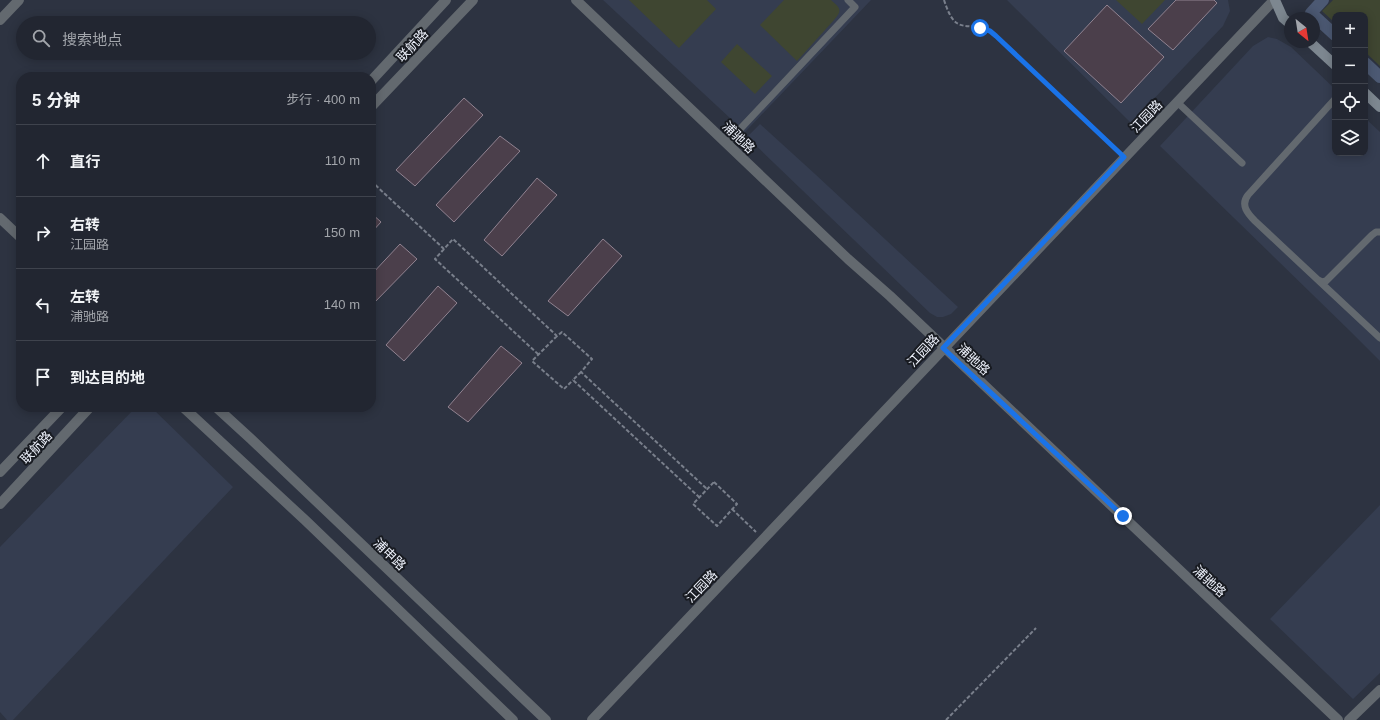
<!DOCTYPE html>
<html lang="zh">
<head>
<meta charset="utf-8">
<style>
	:root { --surface:#222631; --page:#2a2e39; --text:#f1f3f6; --muted:#a2a5ab; --line:#3f434d }
	body { margin:0; font-family:Helvetica,"Noto Sans SC",sans-serif; background:var(--page); color:var(--text) }
	.controls { position:absolute; right:12px; top:12px; display:grid; overflow:hidden; border-radius:8px; box-shadow:0 2px 10px #0003 }
	.controls button { width:36px; height:36px; display:grid; place-items:center; padding:0; border:0; border-bottom:1px solid var(--line); background:var(--surface); color:var(--text); font:20px sans-serif }
	.compass { position:absolute; left:1284px; top:12px; width:36px; height:36px; border-radius:50%; background:var(--surface); box-shadow:0 2px 10px #0003; rotate:150deg }
	.stop { position:absolute; width:12px; height:12px; margin:-9px; border:3px solid #1a73e8; border-radius:50%; background:#fff }
	.stop.end { background:#1a73e8; border-color:#fff; box-shadow:0 1px 4px #0008 }
	.list { margin:0; padding:0; list-style:none }
	h2 { display:flex; justify-content:space-between; align-items:center; height:52px; margin:0; padding:0 16px; font-size:17px }
	h2 small { font-size:13px; font-weight:400; color:var(--muted) }
	.list li { display:grid; grid-template-columns:26px 1fr auto; gap:12px; align-items:center; box-sizing:border-box; height:72px; padding:0 16px; border-top:1px solid var(--line) }
	.list b { display:block; font-size:15px; white-space:nowrap }
	.list p { margin:0; font-size:13px; white-space:nowrap; color:var(--muted) }
	.list em { font-size:13px; font-style:normal; color:var(--muted) }
	.icon { flex:none; width:22px; height:22px; fill:none; stroke:currentColor; stroke-width:2; stroke-linecap:round; stroke-linejoin:round }
	.map { position:relative; flex:none; width:1380px; height:720px; overflow:hidden }
	.search { position:absolute; background:var(--surface); box-shadow:0 2px 10px #0003; left:16px; top:16px; width:360px; height:44px; display:flex; align-items:center; gap:10px; box-sizing:border-box; padding:0 14px; border-radius:22px; color:var(--muted); font-size:15px }
	.panel { position:absolute; background:var(--surface); box-shadow:0 2px 10px #0003; left:16px; top:72px; width:360px; height:340px; border-radius:16px }
	.map>svg:first-child { display:block }
	.built { fill:#353d50 }
	.green { fill:#3f4631 }
	.lines { fill:none; stroke-linecap:round; stroke-linejoin:round }
	.canal { stroke:#4c5973; stroke-width:12 }
	.building { fill:#4b3f4b; stroke:#918391 }
	.path { stroke:#797f8b; stroke-width:2; stroke-dasharray:4 2; stroke-linecap:butt }
	.service { stroke:#63696f; stroke-width:7 }
	.minor { stroke:#63696f; stroke-width:10 }
	.tertiary { stroke:#63696f; stroke-width:10 }
	.secondary { stroke:#7d8790; stroke-width:10 }
	.route { stroke:#1a73e8; stroke-width:5 }
	.labels { text-anchor:middle; stroke-width:4; stroke-linejoin:round; paint-order:stroke }
	.street-label { font-size:13px; fill:#eef2fc; stroke:#181b21 }
</style>
</head>
<body>
<div class="map">
<svg width="1380" height="720" viewBox="0 0 1380 720">
	<rect width="100%" height="100%" fill="#2d3341"/>
	<path class="built" d="M603,0H871L745,132Z
		M1007,0H1228L1230,11L1223,26L1131,123Z
		M1268,37L1277,39L1291,47L1335,89V153H1365V118L1380,132V361L1351,332L1160,146L1253,46Z
		M760,124L815,174L958,307L951,314L943,317H937L930,313L747,137Z
		M136,407H151L233,487L13,720H7L0,712V547Z
		M1380,505V673L1353,699L1270,619Z"/>
	<path class="green" d="M629,0H707L716,9L679,48Z
		M784,0H831C840,8 843,10 834,20L797,61L760,25Z
		M1116,0H1165L1142,24Z
		M1333,0H1380V66L1365,52V15H1335V23L1322,11Z
		M737,44L772,76L755,94L721,62Z"/>
	<g class="lines">
		<path class="canal" d="M1323,0L1311,13L1335,35
			M1365,63L1380,77"/>
	</g>
	<path class="building" d="M1176,0H1214L1217,3L1173,50L1148,29Z
		M1107,5L1164,57L1121,103L1064,51Z
		M464,98L483,115L415,186L396,170Z
		M500,136L520,151L454,222L436,205Z
		M537,178L557,195L502,256L484,240Z
		M371,213L381,222L371,233Z
		M603,239L622,256L568,316L548,301Z
		M400,244L417,259L371,306V275Z
		M438,286L457,303L404,361L386,345Z
		M501,346L522,363L468,422L448,407Z"/>
	<g class="lines">
		<path class="path" d="M944,0C956,37 964,20 990,31L1118,151
			M371,181L444,249L453,239L557,336L562,332L592,359L581,372L707,489
			M444,249L435,259L539,355
			M557,336L532,361L564,389L573,380
			M581,372L573,380L699,497
			M714,482L737,504L717,526L693,504Z
			M732,509L756,532
			M946,720L1036,628"/>
		<path class="service" d="M1335,99L1248,195C1240,205 1248,214 1255,221L1380,338
			M1177,102L1242,163
			M727,143L855,7L848,0
			M1318,280L1322,282L1326,281L1372,235L1376,232H1380"/>
		<path class="minor" d="M576,0L848,259L890,296L1338,720
			M0,20L19,0
			M0,218L21,238
			M183,407L305,520L513,720
			M216,407L251,439L546,720
			M592,720L1274,0
			M1349,720L1380,690"/>
		<path class="tertiary" d="M371,81L446,0
			M371,107L473,0
			M0,472L62,407
			M0,504L90,407"/>
		<path class="secondary" d="M1275,0L1283,18L1290,24
			M1310,42L1335,65
			M1365,93L1380,107"/>
	</g>
	<g class="lines">
		<path class="route" d="M980,28L990,31L996,36L1124,157L943,348L1123,516"/>
	</g>
	<g class="labels">
		<g class="street-label">
			<text transform="translate(412 45) rotate(-47)" y="5">联航路</text>
			<text transform="translate(1146 116) rotate(-46)" y="5">江园路</text>
			<text transform="translate(739 137) rotate(44)" y="5">浦驰路</text>
			<text transform="translate(923 350) rotate(-47)" y="5">江园路</text>
			<text transform="translate(974 359) rotate(43)" y="5">浦驰路</text>
			<text transform="translate(36 447) rotate(-47)" y="5">联航路</text>
			<text transform="translate(390 554) rotate(44)" y="5">浦申路</text>
			<text transform="translate(1210 581) rotate(43)" y="5">浦驰路</text>
			<text transform="translate(701 586) rotate(-46)" y="5">江园路</text>
		</g>
	</g>
</svg>
<div class="controls">
<button>+</button>
<button>−</button>
<button><svg class="icon" aria-label="locate" viewBox="0 0 24 24"><circle cx="12" cy="12" r="6"/><path d="M12 2v4M12 18v4M2 12h4M18 12h4"/></svg></button>
<button><svg class="icon" aria-label="layers" viewBox="0 0 24 24"><path d="M12 4l9 5-9 5-9-5zM3 14l9 5 9-5"/></svg></button>
</div>
<svg class="compass" viewBox="-18 -18 36 36"><path d="M0-13l5 13h-10z" fill="#e53935"/><path d="M0 13l5-13h-10z" fill="#a2a5ab"/></svg>
<div class="stop" style="left:980px;top:28px"></div>
<div class="stop end" style="left:1123px;top:516px"></div>
<div class="search"><svg class="icon" aria-label="search" viewBox="0 0 24 24"><circle cx="10" cy="10" r="6"/><path d="M15 15l6 6"/></svg>搜索地点</div>
<section class="panel">
<h2>5 分钟<small>步行 · 400 m</small></h2>
<ul class="list">
<li><svg class="icon" aria-label="ahead" viewBox="0 0 24 24"><path d="M12 20V5M6 11l6-6 6 6"/></svg><div><b>直行</b></div><em>110 m</em></li>
<li><svg class="icon" aria-label="right" viewBox="0 0 24 24"><path d="M7 20v-9h11M14 6l5 5-5 5"/></svg><div><b>右转</b><p>江园路</p></div><em>150 m</em></li>
<li><svg class="icon" aria-label="left" viewBox="0 0 24 24"><path d="M17 20v-9H6M10 6l-5 5 5 5"/></svg><div><b>左转</b><p>浦驰路</p></div><em>140 m</em></li>
<li><svg class="icon" aria-label="arrive" viewBox="0 0 24 24"><path d="M6 21V4h12l-3 4 3 4H6"/></svg><div><b>到达目的地</b></div></li>
</ul>
</section>
</div>
</body>
</html>
